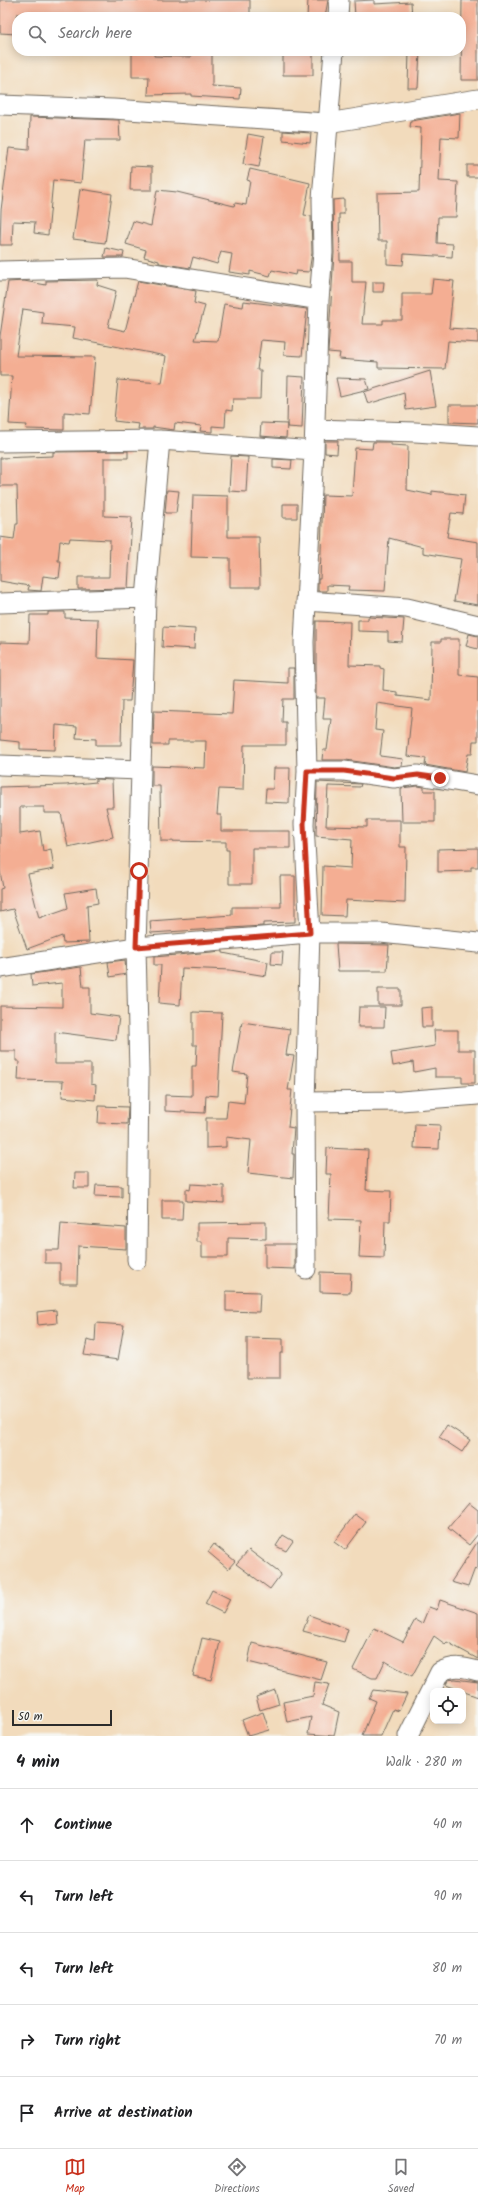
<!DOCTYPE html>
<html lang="en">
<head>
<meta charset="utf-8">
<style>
	:root { --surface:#fff; --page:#f6f6f6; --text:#202124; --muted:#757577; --line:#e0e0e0; --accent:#c8321e }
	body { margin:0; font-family:Kalam,sans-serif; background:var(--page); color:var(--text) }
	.controls { position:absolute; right:12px; bottom:12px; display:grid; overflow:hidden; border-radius:8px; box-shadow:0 2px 10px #0003 }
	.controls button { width:36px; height:36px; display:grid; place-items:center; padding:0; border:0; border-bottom:1px solid var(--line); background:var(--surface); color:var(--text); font:20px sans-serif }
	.scale { position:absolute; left:12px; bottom:10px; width:100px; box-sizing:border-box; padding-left:4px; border:2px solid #2b2b2b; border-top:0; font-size:11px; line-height:14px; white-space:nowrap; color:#2b2b2b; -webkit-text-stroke:3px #f6f6f2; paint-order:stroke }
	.stop { position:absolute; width:12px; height:12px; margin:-9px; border:3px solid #c8321e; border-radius:50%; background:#fff }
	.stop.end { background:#c8321e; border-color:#fff; box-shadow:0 1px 4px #0008 }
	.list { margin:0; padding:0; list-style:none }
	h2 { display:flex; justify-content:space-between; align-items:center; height:52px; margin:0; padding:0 16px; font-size:17px }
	h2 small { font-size:13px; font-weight:400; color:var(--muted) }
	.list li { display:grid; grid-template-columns:26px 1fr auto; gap:12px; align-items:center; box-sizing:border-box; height:72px; padding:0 16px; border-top:1px solid var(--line) }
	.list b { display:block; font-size:15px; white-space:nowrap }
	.list em { font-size:13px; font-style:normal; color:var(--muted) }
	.icon { flex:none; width:22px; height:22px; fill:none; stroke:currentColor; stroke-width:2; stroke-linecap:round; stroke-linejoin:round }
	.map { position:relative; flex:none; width:478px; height:1736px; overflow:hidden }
	.search { position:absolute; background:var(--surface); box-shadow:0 2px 10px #0003; left:12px; right:12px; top:12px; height:44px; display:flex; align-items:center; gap:10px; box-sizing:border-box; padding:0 14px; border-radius:16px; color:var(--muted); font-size:15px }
	.sheet { height:412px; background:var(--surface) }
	nav { display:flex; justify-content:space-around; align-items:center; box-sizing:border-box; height:56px; border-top:1px solid var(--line); background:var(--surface); font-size:11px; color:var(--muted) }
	nav a { display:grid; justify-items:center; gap:2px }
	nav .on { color:var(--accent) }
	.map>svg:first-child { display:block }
	.building { fill:#f4ae93 }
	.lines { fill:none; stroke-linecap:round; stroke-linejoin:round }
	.minor-casing { stroke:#71695e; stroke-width:21 }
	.minor { stroke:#fff; stroke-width:19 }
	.route { stroke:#c8321e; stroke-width:5 }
</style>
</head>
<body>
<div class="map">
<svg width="478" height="1736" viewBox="0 0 478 1736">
	<rect width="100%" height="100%" fill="#f6f6f2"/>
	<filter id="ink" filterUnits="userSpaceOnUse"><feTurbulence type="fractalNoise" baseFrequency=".025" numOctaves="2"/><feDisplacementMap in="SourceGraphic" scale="8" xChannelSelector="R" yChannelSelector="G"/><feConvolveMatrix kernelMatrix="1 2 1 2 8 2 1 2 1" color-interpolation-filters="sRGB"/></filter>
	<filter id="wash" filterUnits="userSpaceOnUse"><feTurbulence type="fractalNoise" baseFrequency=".012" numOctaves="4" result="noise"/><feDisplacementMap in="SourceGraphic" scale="16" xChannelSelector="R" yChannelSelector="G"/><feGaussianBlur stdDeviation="0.9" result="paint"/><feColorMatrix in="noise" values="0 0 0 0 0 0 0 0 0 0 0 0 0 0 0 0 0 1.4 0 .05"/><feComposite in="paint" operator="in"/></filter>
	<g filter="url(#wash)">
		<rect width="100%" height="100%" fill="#f2dbbc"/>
		<g id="blocks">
			<path class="building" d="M0,0H250V17H73L52,14H17V34L0,33Z
				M308,0H328L325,17H307Z
				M374,0V4L411,2L412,17H355L354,1Z
				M462,0H478V80H461Z
				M132,51H154V56L191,57V51H212V86L241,88L240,99L191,96V94L148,95L149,77H132Z
				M283,51H313V75H283Z
				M409,51H420L418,88H408Z
				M460,113L459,138L441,137L439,181L458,182L456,217H438L437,243L453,244L452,257L404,254L403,265L387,264V241H378L377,193L419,192L421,128L410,127L411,121Z
				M30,117L119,120L120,140H85L81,183L53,180L48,235L34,233L35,222L13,221L12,245H0L1,210L9,148L29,150Z
				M283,131L311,133L310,143L283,140Z
				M248,134L264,137L259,167L243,164Z
				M467,165H478V177H467Z
				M131,166L152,167V190H130Z
				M250,169L310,183L304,215L311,216L312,253L309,272L296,271L295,275L272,270L270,276L250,271V275L229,272L232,254L221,252L217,264L193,257L190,268L159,263V261L144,257L146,250L126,244L133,221L151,226L157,190L177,192L234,206L235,203L246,205L250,181L247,180Z
				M80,189L112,194L105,243L73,239Z
				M344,199V214H339L340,261H352V282H366L362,324H383V320H402V294H431L433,279L454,281L449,328L478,330V343L448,341L445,369L378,368V362L339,359L340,353L328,352L334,253L333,200Z
				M106,248L124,252L123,257H104Z
				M98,280L97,285L116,291L108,327L125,331L138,281L196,291L194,303L205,306L195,340L218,341L224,304L243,307L244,301L307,309L302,356L284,355L285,342L261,340L257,370H261L260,399H233L232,411L226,410L225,427L212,426V432L200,431L201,426L175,423L174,430L153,427V429H138L139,424L114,421L118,380L162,383L166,356L73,338L75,327L42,324L43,312L23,309L16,356L95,357L90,414L64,412V430L26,429L27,425L9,424L12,376H0V336L8,282L24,281L46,285V281Z
				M373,282H384L383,292H373Z
				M430,371L436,406L406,410L404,393L368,404L364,392Z
				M288,376L304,377L302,428L287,427Z
				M336,378L366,379L369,389L340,396Z
				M449,405H478V423L449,422Z
				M261,423L287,424L286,438L260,436Z
				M325,441H338L337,454L325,453Z
				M373,442H391V445L408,446L407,490L432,495V491L465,495L463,514L451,513L447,537L478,542V605L454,601L461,559L423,553V547L389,538L385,591L348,590L349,586L327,585V591H318V579H320L323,495L352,496L355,448L372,449Z
				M128,451V458H104V516L132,517L128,588L78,589V577H109L110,540L70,538L69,542L60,541L58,561H61L59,578L43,576L41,591L28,590L29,586L0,581V537L14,539L16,524H18L17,486H0V458L53,456V452Z
				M231,456L248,457L246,492L229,491Z
				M273,459L292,460L291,469L273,468Z
				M167,490L179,491L176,513H165Z
				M193,495L228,496V537H259L260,587H230V558L191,557Z
				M283,504H297V518H283Z
				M48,612H65V618L98,619L97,658L133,660L130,701H122L121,745H96V739L76,738L77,727L56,725L55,750L20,749V742L0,740V642L29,643L30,615H48Z
				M368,617L404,619L402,642L388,641V632L358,631V620H368Z
				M316,621L350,622L349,665L380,666V668L384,669L383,690L397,692V696L431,700L432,642H441V639H459V675L478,677V741H473L472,754H468L465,772L425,765L426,758L407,756L412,708L377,703L375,730L383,731L380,756L403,759L402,766L394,767L346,760H322L323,750H327L331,719H323L325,698H316Z
				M163,627L195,629L194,649L162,647Z
				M469,634L478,636V649L466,646Z
				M288,668H294V699H283L282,722H286V745H244L243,790L219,789L217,815H221V831H290V848H252V884H229V850H226V842L161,841L160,786H152V766L205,768L206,741H168V745H153L154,711L232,714L234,680L288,683Z
				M274,768H290L289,803L265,802L266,789H273Z
				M96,779L112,780L113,807H106L113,837L68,847L61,813H44V807H20V834L40,831L43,851L51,849L54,869L28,874L39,918L68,908L65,893L96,888L98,903L87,905L89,942L63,943L62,936L27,949L13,909L0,912V889L3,888L0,871V787L66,785L96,782Z
				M317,782L361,784L360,787L328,786L326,826L367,827V820H400V847H406L405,903L346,900L345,916L322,915L323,866L351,868L352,839L316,836Z
				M418,786L424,787V791H435V822H402L401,788Z
				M478,848V867H471V871L438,872V849Z
				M280,876H295V922L263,923V926L246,927L151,933L150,921L232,915V907H281Z
				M336,944L389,945L387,971H338Z
				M223,951V953L268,962L266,976L230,970L182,968L180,1005L159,1003L161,965H154V957Z
				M272,952H283L282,965L271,964Z
				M125,960L126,974L110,977L108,962Z
				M81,967L83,987H90V1013L119,1017L116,1040L55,1032V1064H91V1084L96,1085L95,1100L62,1097L63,1081L18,1080L19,1061H16V1051H0V1006L62,1007V983L32,986L31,974Z
				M378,989H401V1005H378Z
				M359,1007H385L384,1027H358Z
				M432,1007V1027H422L421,1008Z
				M193,1012L222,1013L218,1096L206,1095L205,1113L165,1111V1095L192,1096V1066H196L197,1045H193Z
				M242,1022L290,1029L286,1055L294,1056L288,1090H292L288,1127L294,1128L292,1154H294L293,1178L248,1173L251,1140L226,1137V1147L206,1148V1118H226L228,1101L244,1103L247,1074L233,1072Z
				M434,1030H458V1050H475V1083H462V1077H435V1068L414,1072L413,1062L393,1066L391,1053L435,1046Z
				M99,1106L128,1107L127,1124L98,1123Z
				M415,1124L440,1125L439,1149L414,1148Z
				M327,1148L368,1150L366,1190L391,1191L390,1221H385L384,1258L359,1257L361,1220L329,1219L331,1174H326Z
				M75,1173H89V1188H74Z
				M191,1184L224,1186V1203L186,1201V1189L190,1190Z
				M96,1185L122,1186V1197L95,1196Z
				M162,1200H183L182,1220H162Z
				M266,1222V1239L228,1238V1257H202V1242H197V1223Z
				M61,1223L126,1228V1249L78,1246L77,1284H60V1263H45V1250H59Z
				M265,1244H295V1269L265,1268Z
				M320,1272L351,1273L350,1293L320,1292Z
				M226,1291L260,1292L259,1312L226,1311Z
				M56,1310L57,1323L38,1325L37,1312Z
				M96,1323L124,1325L118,1360L84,1355L87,1340L95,1342Z
				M247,1338L283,1339V1353H280V1378H247Z
				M447,1425L470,1440L462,1452L439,1437Z
				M469,1503L478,1510V1534L469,1545L448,1528Z
				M355,1514L366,1522L345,1550L334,1542Z
				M283,1535L293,1541L286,1551L276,1546Z
				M478,1541V1571L475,1568L468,1587L451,1582Z
				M214,1544L235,1561L228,1569L208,1552Z
				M249,1550L281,1574L270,1589L236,1564Z
				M212,1590L230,1599L223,1613L205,1604Z
				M440,1600L478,1613V1659L447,1642L445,1644L434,1636L412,1676L385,1661L377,1678H372L353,1669L374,1628L403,1642L415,1620L422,1624L429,1607L437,1610Z
				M309,1615L348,1629L344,1642L303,1631Z
				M202,1638L220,1642L211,1680L193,1676Z
				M252,1643L327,1662L321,1680L248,1662Z
				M455,1679L478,1682V1697L446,1685L448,1680Z
				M315,1682L329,1684L322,1705L339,1712L334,1736L308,1734L311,1717L287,1722L283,1702L313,1696Z
				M275,1690L279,1704L260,1710L256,1697Z
				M373,1690L407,1694L399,1711L393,1709L381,1736H362L376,1701L369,1698Z
				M263,1712L269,1730L248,1736L242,1720Z"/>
		</g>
	</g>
	<g filter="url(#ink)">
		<use href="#blocks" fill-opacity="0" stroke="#71695e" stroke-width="1"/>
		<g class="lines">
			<defs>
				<path id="minor" d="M338,17L339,0
					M0,105L113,109L327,123L478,99
					M0,271L124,268L319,300
					M315,429L415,432L478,436
					M0,442L160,440L314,451L319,300L323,253L322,199L334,51
					M306,601L407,608L478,625
					M0,603L146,598
					M0,765L141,770
					M307,771H344L394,778L418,775L478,785
					M0,968L136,947L310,933H381L478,943
					M305,1102L401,1101L478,1095
					M137,1260L139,1072L136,947L141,770L146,598L160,440
					M306,1269L305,1102L310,933L304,824L307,771L304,642L314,451
					M408,1736L440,1672C454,1665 463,1667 478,1671"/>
			</defs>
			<use href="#minor" class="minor-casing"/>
			<use href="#minor" class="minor"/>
		</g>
	</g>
	<g class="lines" filter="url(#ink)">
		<path class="route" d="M139,871L136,947L310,933L304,824L307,771H344L394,778L418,775L440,778"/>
	</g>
</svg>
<div class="controls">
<button><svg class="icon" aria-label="locate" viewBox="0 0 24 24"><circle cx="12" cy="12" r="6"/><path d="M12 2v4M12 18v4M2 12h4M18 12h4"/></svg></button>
</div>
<div class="scale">50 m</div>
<div class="stop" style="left:139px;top:871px"></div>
<div class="stop end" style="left:440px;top:778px"></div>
<div class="search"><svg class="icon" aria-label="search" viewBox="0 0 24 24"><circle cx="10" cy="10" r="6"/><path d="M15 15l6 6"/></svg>Search here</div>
</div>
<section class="sheet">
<h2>4 min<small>Walk · 280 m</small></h2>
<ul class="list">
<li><svg class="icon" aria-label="ahead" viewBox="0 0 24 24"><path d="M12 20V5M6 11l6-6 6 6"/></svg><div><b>Continue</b></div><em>40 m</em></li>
<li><svg class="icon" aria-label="left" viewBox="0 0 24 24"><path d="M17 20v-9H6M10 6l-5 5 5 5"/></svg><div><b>Turn left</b></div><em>90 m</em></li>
<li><svg class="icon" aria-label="left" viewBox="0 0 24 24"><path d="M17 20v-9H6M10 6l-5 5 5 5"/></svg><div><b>Turn left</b></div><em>80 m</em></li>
<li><svg class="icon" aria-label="right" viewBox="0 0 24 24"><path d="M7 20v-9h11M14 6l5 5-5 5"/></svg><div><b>Turn right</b></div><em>70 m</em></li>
<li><svg class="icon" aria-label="arrive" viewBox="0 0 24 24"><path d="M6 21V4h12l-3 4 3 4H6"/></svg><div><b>Arrive at destination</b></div></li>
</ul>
</section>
<nav>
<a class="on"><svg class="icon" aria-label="map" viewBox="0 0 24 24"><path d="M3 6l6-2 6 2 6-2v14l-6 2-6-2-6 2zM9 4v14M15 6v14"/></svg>Map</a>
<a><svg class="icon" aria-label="directions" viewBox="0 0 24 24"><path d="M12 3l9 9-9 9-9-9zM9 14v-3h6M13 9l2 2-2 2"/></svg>Directions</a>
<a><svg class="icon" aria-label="saved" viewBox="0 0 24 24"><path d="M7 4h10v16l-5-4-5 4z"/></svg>Saved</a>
</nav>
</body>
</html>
